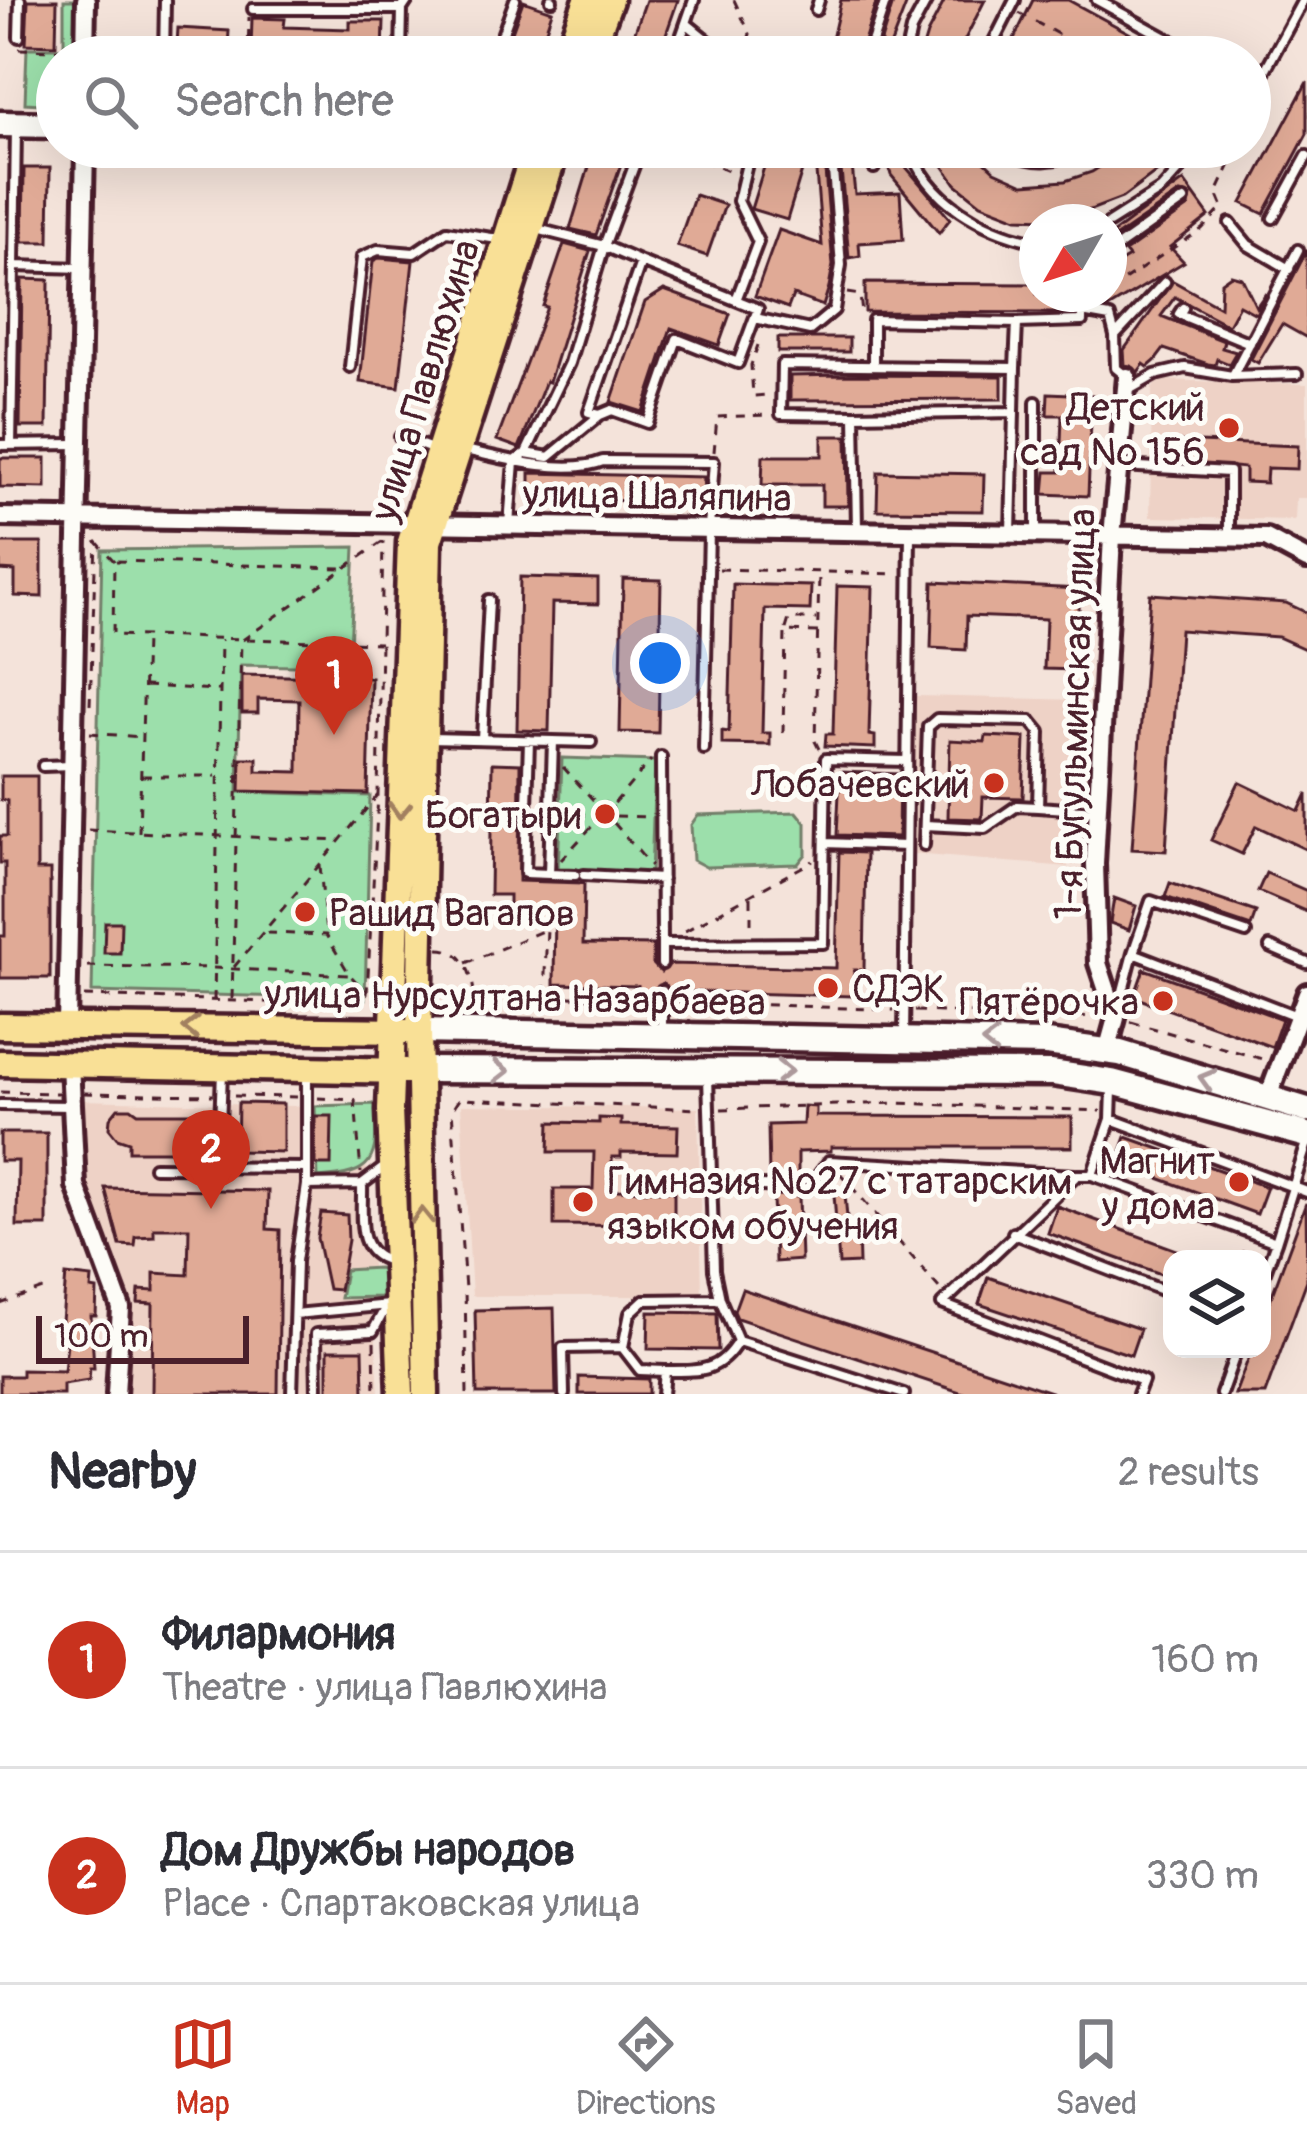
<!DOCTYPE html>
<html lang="en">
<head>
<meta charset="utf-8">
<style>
	:root { --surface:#fff; --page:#f7f7f7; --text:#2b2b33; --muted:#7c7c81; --line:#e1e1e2; --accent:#c8321e }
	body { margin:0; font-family:Pangolin,sans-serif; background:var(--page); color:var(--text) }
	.controls { position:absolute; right:36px; bottom:36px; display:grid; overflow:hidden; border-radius:24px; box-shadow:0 12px 48px #0002 }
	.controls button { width:108px; height:108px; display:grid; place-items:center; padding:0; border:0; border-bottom:3px solid var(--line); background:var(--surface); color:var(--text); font:60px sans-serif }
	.compass { position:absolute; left:1019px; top:204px; width:108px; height:108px; border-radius:50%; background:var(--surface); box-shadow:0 12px 48px #0002; rotate:231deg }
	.scale { position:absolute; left:36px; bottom:30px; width:213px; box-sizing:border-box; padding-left:12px; border:6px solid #4a1f2b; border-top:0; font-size:33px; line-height:42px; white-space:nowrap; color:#4a1f2b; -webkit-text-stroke:9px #fdfcf7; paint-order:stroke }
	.you { position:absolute; left:660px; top:663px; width:42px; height:42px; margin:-30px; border:9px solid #fff; border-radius:50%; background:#1a73e8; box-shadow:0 0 0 18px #1a73e833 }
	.badge { display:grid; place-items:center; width:78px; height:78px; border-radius:50%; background:var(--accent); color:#fff; font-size:39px; font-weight:700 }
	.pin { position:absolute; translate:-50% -99px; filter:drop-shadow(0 3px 6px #0008) }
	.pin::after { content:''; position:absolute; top:63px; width:42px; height:36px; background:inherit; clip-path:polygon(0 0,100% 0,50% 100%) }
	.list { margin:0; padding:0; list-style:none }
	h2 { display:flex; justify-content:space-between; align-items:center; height:156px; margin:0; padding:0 48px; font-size:51px }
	h2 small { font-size:39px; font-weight:400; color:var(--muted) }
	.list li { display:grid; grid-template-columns:78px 1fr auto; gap:36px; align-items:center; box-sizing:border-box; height:216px; padding:0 48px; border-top:3px solid var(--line) }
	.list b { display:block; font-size:45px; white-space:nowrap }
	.list p { margin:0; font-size:39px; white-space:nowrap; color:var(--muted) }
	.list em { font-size:39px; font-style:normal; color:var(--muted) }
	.icon { flex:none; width:66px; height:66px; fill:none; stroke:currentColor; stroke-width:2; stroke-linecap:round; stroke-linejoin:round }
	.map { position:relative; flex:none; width:1307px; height:1394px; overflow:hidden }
	.search { position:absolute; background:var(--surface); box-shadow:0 12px 48px #0002; left:36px; right:36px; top:36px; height:132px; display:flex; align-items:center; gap:30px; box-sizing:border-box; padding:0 42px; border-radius:66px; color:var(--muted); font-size:45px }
	.sheet { height:588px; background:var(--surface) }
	nav { display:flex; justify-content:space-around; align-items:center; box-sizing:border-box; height:168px; border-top:3px solid var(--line); background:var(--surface); font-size:33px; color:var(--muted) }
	nav a { display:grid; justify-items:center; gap:6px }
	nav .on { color:var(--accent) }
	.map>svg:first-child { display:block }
	.built { fill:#eed2c6 }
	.green { fill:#9cdfab; stroke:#737f6b; stroke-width:3 }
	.building { fill:#e0aa96; stroke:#4a1f2b; stroke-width:3 }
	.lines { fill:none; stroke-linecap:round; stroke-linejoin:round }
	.lane-casing { stroke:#4a1f2b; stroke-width:16 }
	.street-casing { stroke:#4a1f2b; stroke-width:26 }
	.secondary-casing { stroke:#4a1f2b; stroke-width:33 }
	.primary-casing { stroke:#4a1f2b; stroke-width:33 }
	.path { stroke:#4a1f2b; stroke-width:3; stroke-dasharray:9 9; stroke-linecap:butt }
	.lane { stroke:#fdfcf7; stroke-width:8 }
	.street { stroke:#fdfcf7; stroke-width:16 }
	.secondary { stroke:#fdfcf7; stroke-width:24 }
	.primary { stroke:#f9e096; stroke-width:24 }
	.oneway { stroke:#a28060 }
	.oneway2 { stroke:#ac999b }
	.poi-dot { fill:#c8321e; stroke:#fdfcf7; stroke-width:4.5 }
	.labels { text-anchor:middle; stroke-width:10; stroke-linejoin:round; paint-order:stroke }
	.street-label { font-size:39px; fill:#4a1f2b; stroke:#fdfcf7 }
	.poi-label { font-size:39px; fill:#4a1f2b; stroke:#fdfcf7; text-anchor:end }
</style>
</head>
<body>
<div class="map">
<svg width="1307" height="1394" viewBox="0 0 1307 1394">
	<rect width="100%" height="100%" fill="#f4e3da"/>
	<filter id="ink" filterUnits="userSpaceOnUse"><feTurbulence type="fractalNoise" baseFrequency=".00833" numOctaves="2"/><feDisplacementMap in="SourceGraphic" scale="24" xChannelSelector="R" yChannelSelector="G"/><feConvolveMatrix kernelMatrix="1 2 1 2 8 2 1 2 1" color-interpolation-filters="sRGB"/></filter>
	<g filter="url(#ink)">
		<path class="built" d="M1158,380L1307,384V498H1296L1295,520L1150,517L1152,389Z
			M916,696L1080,700L1068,867L913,854Z
			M83,1100L363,1108L379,1394H121L126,1296L83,1186Z
			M461,1105L698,1108L702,1296H472Z"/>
		<path class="green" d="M64,0H76L74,57H57V105L25,103L27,48H64Z
			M355,547L349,667L241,665L238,792L370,796L365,999L92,992L102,550Z
			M562,758L655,761L651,875L558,872Z
			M797,812L806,823V854L798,864L706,867L693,860L691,825L698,815Z
			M377,1104C376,1159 378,1174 318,1178L315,1106Z
			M378,1268L386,1272L387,1292L380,1297L340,1298L345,1270Z"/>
		<path class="building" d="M28,0H57L56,45L26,44Z
			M646,0H678L658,57H626Z
			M841,0H877L859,57H828Z
			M894,0H908L886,57H876Z
			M945,0H985L956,57H920L927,34Z
			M1033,0H1068L1153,46L1154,57H1005Z
			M523,1L552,11L537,57H503Z
			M252,18L285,19L284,27L316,28L350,29V21H384L383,55L251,51Z
			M178,28L229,31L228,47L177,44Z
			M1307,82V134L1264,214L1242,203Z
			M595,147H627L596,235L570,229Z
			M814,147H823L833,265L829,287L823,306L793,295L788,308L755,296L779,230L822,245Z
			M839,147H850L855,194L900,192L903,240L859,243L860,256L849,258Z
			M883,147H899L906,167L950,219L939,233L891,175Z
			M930,147H969L995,171L1024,184L1065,181L1092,172L1131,147H1179L1162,168L1122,198L1080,214L1048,219L1017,218L981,204L956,184Z
			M769,151L805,161L787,220L751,209Z
			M24,168H50L49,242H23Z
			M1184,181L1209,216L1170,247L1184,262L1108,308L1102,300L1109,296V269L1129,257L1125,252L1189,207L1191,196L1180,193L1115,238L1112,234Z
			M695,195L725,205L707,256L677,246Z
			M564,244L590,251L549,382L546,381L519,448L497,440L547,307L543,306Z
			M1307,250V338L1282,324L1258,363L1251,359Z
			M379,258L413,261L399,387L360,382L373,261Z
			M1231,275L1242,278L1256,307L1266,293L1256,314L1239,305L1228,325L1175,297L1161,316L1224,341L1222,348L1236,352L1229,364L1217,359L1215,365L1208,364L1164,349L1155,361L1148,367L1144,364L1138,372L1125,365L1124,350L1173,281L1220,307L1221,282Z
			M22,279L49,280L47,427H20Z
			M865,283L1037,284V294H1067V313L865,312Z
			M664,290L730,314L719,345L671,328L643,412L611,402L645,302Z
			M778,338H849V352H778Z
			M847,375L1002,376V399L790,400V376Z
			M1048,393L1092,395L1088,496L1044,494L1046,472H1060L1062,415H1047Z
			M822,436H847L848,506H822V485H762L763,456H822Z
			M1173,441L1298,446L1297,469L1267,468L1266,483L1245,482V468L1172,461Z
			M0,458H46V488L0,487Z
			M878,472L984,474L983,511L877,510Z
			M530,473L704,477L703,502L530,499Z
			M0,543H42V597L15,596V571L0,570Z
			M520,577L598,579V604L552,603L549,731L517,730Z
			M623,579L661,580L658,733L620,732Z
			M933,582L1080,589L1076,670L1044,669L1046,619L967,616L966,650L931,648Z
			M733,584L811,586L810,610L765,609L762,733H770V745L722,744V731L729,732Z
			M837,586L873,587L869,735L875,736V748L825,746L826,734H833Z
			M1150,594L1286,603L1307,613V650L1278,637L1180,630L1166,851L1132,849Z
			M242,675L371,678L368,794L240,791L241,758H257V771L298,772L299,700L258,699V713H242Z
			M986,736L1025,738L1023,798L983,797L982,819L948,818L950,740L985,742Z
			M492,763L520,764L519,881L584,883L583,944L653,945V964L661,972L670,964L836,968L839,852L866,853L864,970H854L853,996L670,991L663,983L654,991H638V986L554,984L555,910L509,909V895H490Z
			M840,772L899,774L898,837L837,835Z
			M1,776H37V870H50V978H0V936H5V863H0V836H7V800H1Z
			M1239,782L1299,811L1307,794V850L1256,826L1242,854L1211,840Z
			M1266,873L1307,891V912L1258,891Z
			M1170,883L1256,912L1251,926L1165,897Z
			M1114,898L1136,906L1129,930L1110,923Z
			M105,922H121L120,953H104Z
			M1144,969L1282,1019L1272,1047L1134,997Z
			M238,1103L283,1104V1152L237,1151Z
			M804,1106L816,1107V1116L1072,1117V1147H831V1151L798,1152V1179L769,1178L768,1125L803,1124Z
			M118,1108H131L138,1113H208V1151H129V1142L117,1138L109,1128L110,1118Z
			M315,1116H332L331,1165H315Z
			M599,1118L621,1119V1125L678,1126L677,1153L621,1152V1157H612V1190L674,1191V1226L554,1225V1189H593L594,1152H549L550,1122L599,1123Z
			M0,1133H47V1226H17L18,1161H0Z
			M1126,1137L1267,1187L1257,1214L1117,1163Z
			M105,1188L268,1191L267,1229L280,1230L278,1394H152L153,1304L138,1303L139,1290L154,1291V1273L188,1275L189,1228H154V1236L136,1237L135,1246L120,1245Z
			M834,1194H845L848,1230H858L859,1263L839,1264Z
			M773,1195L799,1196L801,1260L775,1262Z
			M1306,1203L1307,1280L1276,1364L1265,1394H1235L1252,1349H1262V1322Z
			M1057,1206L1199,1258L1198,1259H1172V1278L1048,1233Z
			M321,1213L347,1215L348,1240L339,1290L328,1289L317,1238Z
			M66,1275L92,1278L91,1289L97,1290L96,1316H91L94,1368H90L89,1380L63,1384V1394H0V1376H22V1370L64,1371L67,1343H61L62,1321Z
			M988,1277L1140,1329L1131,1355L979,1304Z
			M742,1289L1051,1392V1394H966L737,1318L734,1311Z
			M554,1308L556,1394H477L475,1310Z
			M649,1312L717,1313L718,1350L648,1349Z
			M328,1350H363L364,1394H328Z
			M579,1377L649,1379V1394H579Z"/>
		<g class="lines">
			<defs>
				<path id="lane" d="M551,0H552
					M1097,0L1201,57
					M253,9H402
					M816,10L819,0
					M686,23L694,0
					M19,37L20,0
					M164,57L165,0
					M401,57L402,9L408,0
					M494,57L515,0
					M674,57L686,23L728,57
					M867,57L886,0
					M905,57L911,30L927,0
					M986,57L1015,0
					M1162,57L1171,40
					M1250,82L1263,74L1303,0
					M16,129L14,266L83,268
					M869,147L874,168
					M911,147C926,201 986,232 1037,242
					M1001,147C1031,166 1057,164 1088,147
					M1273,218L1307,156
					M1109,223L1161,190L1200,147
					M1230,223L1248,245L1289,269
					M533,228L604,246L641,262
					M1109,253L1184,200
					M736,300L758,242L738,201L751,147
					M1183,308L1179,314L1250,343
					M1082,312L1110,317L1115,336
					M755,318L810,330L834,310L841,265L831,147
					M1017,323L1082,321V294
					M873,365V320L1017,323L1015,368
					M350,367L362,257L378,250L414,253L447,231L504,240
					M1233,375L1298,250
					M1126,376L1116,368L1115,336L1165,282
					M1127,391L1155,375L1185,368L1232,376L1297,374
					M1036,402V533
					M855,415L781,414L782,365L1015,368L1014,412
					M400,437L432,449
					M0,445L76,444
					M11,445L14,266
					M461,449C500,458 566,476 603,461L714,462L709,528
					M526,453L569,363L604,246L641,147
					M1121,466L1229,472V535
					M509,524L514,462L526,453L549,457L600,415L589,412L641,262L758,309L738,363L677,339L648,423L612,410L600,415
					M857,528L855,415L1014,412L1011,532
					M430,738L591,742
					M482,739L489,600
					M529,740L525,873L549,874
					M553,741L549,874L575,875
					M704,749L709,531
					M661,757L662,944L823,943L826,759L906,761
					M43,766L71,765
					M925,825L985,828L1017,806L1038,807
					M826,843L905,846
					M924,845L928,727L937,719L1031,721L1040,732L1038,807L1096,811
					M584,875L662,879
					M1270,947L1307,963
					M1133,953L1151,901L1246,933
					M662,964V944
					M1118,1010L1133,953L1307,1020
					M662,1032V991
					M904,1038L910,534
					M708,1077L714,1270L720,1299L738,1341L904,1394
					M0,1105L70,1106
					M1111,1119L1307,1192
					M219,1153L222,1071
					M154,1167L307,1168
					M1092,1175L1111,1119L1112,1089
					M362,1184L386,1166
					M712,1184L809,1188L829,1161L1075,1175
					M307,1185L362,1184C363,1215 354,1253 390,1261
					M1013,1233L1172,1294
					M1262,1280L1276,1242
					M295,1314L389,1305
					M623,1348L640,1370L665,1371
					M292,1394L296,1261L307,1185V1071
					M317,1394L316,1334L373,1331L387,1305
					M564,1394L563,1348L623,1347L630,1313L644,1300L720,1299
					M663,1394L665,1371C699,1371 719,1373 738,1341
					M1138,1394L1143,1381L942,1304L1077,1175H1092L1276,1242L1307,1143
					M1221,1394L1237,1349"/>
				<path id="street" d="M85,57L86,0
					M0,517L1266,538L1307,560
					M67,1026L85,147
					M1107,1051L1116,1018L1098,963L1095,864L1112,536L1127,377
					M70,1064L76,1186L121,1308L116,1394
					M1268,1097L1307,993"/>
				<path id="secondary" d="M0,124L57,125
					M419,1031L1047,1043L1120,1053L1307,1110
					M420,1070L1052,1073L1112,1082L1307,1135"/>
				<path id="primary" d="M566,57L587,0
					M589,57L610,0
					M0,1026L406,1031
					M0,1063L405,1071
					M401,1394L390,1110L410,542L535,147
					M426,1394L419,1031L429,542L557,147"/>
			</defs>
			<use href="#lane" class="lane-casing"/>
			<use href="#street" class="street-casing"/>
			<use href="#secondary" class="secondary-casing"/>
			<use href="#primary" class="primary-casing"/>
			<path class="path" d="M734,0L750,34L742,57
				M1019,13L1065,38L1079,57
				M19,49L60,50
				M248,57L249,17
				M1250,121L1253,93
				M669,147L731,172
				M1222,205L1217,193L1238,147
				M1109,290L1202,229L1223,207
				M847,293L860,295L862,314
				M1092,303L1103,294
				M758,345L751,365L753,396L769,395
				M714,452L717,417L767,415
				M96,541L114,561L113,635L380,643
				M116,561L341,568
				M719,569L896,574
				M786,629L789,619H816
				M145,686L219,690
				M90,705L96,541
				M90,733L142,737
				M783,733L785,631L818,632
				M819,749L815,741L819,574
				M563,767L597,804
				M142,776H216
				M612,806L615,819L610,824H599L594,819L595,808L605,803L612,806L651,760
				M559,814L592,815
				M616,816L648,817
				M614,823L651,866
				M88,830L340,841
				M139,832L145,639
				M561,860L595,823
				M320,865L326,933
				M751,897V930
				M685,931L813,861
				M267,933L326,935L350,975L366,992
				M439,949C463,949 471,971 474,992
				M466,963L547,929L544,996
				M87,966L214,968L350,975
				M234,967L378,795
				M460,993L648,1000
				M84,996L358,1005L367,994L378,795L383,541
				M232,999L241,641L382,542
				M214,1001L221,640
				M676,1001L894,1010
				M915,1011L1098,1017
				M1131,1022L1266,1060
				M0,1092L58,1093
				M84,1093L213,1095
				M234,1096L297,1097
				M318,1098L355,1100L361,1173
				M721,1109L897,1103L1101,1111
				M839,1172L939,1288
				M1240,1259L1246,1244
				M0,1304L43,1289
				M374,1342L375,1394
				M467,1394L465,1289L452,1110L459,1099L700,1109"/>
			<use href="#lane" class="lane"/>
			<use href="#street" class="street"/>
			<use href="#secondary" class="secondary"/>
			<use href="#primary" class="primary"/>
		</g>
		<defs><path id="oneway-chevron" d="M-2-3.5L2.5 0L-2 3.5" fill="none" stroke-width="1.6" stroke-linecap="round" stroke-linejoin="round" transform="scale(3)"/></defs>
		<g class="oneway">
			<use href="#oneway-chevron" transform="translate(400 810) rotate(92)"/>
			<use href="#oneway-chevron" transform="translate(191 1028) rotate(-179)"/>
			<use href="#oneway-chevron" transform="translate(422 1216) rotate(-91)"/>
		</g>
		<g class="oneway2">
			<use href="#oneway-chevron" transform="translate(990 1042) rotate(-179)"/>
			<use href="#oneway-chevron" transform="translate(501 1071)"/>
			<use href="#oneway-chevron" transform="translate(784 1071)"/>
			<use href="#oneway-chevron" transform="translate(1207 1079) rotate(-164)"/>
		</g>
	</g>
	<g class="poi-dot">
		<circle cx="1229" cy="428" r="12"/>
		<circle cx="994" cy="783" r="12"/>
		<circle cx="605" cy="814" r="12"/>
		<circle cx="305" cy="912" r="12"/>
		<circle cx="828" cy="988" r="12"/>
		<circle cx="1163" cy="1001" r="12"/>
		<circle cx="1239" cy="1182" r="12"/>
		<circle cx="583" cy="1202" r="12"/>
	</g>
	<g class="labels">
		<g class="street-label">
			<text transform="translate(424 380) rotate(-73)" y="14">улица Павлюхина</text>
			<text transform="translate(657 495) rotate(1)" y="14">улица Шаляпина</text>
			<text transform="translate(1074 714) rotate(-88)" y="14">1-я Бугульминская улица</text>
			<text transform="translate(515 997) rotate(1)" y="14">улица Нурсултана Назарбаева</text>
		</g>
		<g class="poi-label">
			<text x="1205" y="420">Детский<tspan x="1205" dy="45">сад № 156</tspan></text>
			<text x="970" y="797">Лобачевский</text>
			<text x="581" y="828">Богатыри</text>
			<text x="329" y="926" text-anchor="start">Рашид Вагапов</text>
			<text x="852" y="1002" text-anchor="start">СДЭК</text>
			<text x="1139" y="1015">Пятёрочка</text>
			<text x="1215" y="1174">Магнит<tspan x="1215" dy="45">у дома</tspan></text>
			<text x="607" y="1194" text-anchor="start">Гимназия №27 с татарским<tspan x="607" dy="45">языком обучения</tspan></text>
		</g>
	</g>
</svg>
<div class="controls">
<button><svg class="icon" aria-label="layers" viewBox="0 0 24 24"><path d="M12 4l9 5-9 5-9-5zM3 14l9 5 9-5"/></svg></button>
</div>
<svg class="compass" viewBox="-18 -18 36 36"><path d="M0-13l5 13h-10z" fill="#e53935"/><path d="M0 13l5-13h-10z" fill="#7c7c81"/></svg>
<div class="scale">100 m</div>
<div class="you"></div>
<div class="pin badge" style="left:334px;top:735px">1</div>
<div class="pin badge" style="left:211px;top:1209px">2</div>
<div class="search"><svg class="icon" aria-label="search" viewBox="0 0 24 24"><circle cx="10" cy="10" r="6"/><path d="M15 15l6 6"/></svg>Search here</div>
</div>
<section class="sheet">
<h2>Nearby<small>2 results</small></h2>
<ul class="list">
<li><span class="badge">1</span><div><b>Филармония</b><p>Theatre · улица Павлюхина</p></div><em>160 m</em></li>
<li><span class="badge">2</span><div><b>Дом Дружбы народов</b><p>Place · Спартаковская улица</p></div><em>330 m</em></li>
</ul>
</section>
<nav>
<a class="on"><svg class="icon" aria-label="map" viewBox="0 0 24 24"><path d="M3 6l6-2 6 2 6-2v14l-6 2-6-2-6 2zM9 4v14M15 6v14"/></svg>Map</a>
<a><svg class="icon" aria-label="directions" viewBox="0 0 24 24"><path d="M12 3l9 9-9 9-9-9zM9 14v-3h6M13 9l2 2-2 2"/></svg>Directions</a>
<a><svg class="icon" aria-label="saved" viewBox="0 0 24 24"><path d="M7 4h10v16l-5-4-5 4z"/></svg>Saved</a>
</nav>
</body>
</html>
